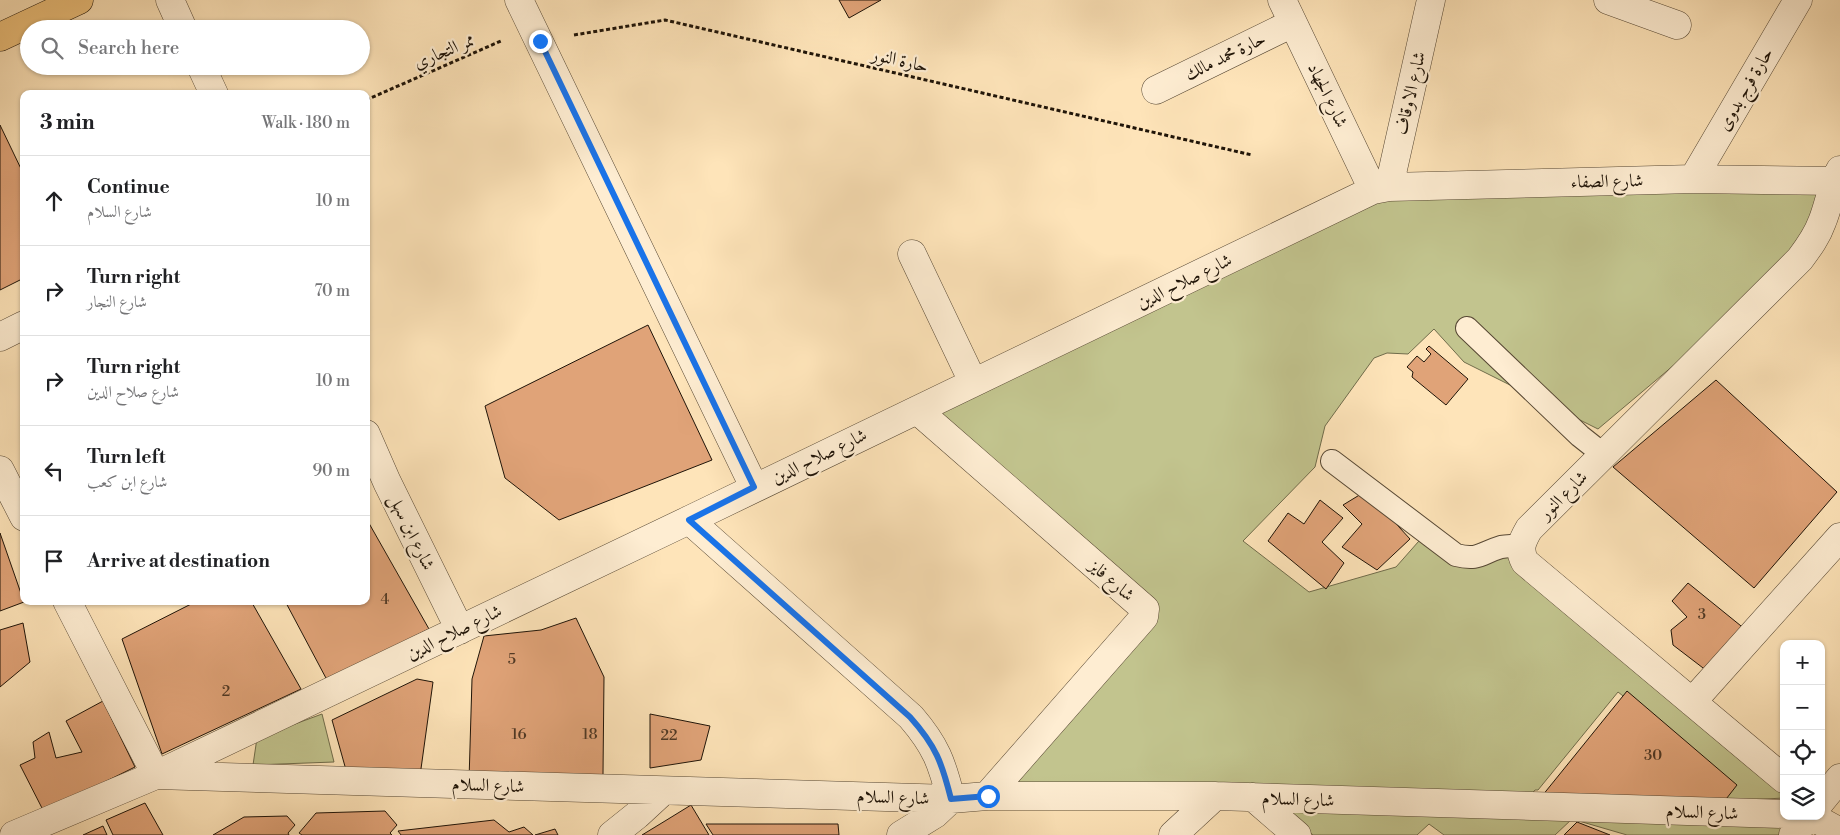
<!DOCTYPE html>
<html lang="en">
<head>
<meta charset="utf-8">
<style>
	:root { --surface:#fff; --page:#f6f6f6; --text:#202124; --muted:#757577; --line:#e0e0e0 }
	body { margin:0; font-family:"Libre Bodoni",Amiri,serif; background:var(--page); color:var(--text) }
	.controls { position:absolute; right:15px; bottom:15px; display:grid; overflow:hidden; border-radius:10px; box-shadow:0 1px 4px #0004 }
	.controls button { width:45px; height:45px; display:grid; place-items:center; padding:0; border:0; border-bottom:1px solid var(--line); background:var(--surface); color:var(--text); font:25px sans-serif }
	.stop { position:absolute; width:15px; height:15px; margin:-11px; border:4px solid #1a73e8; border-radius:50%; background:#fff }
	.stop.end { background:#1a73e8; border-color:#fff; box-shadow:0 1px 5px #0008 }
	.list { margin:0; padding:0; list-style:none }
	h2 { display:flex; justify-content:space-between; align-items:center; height:65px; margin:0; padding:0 20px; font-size:21px }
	h2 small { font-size:16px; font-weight:400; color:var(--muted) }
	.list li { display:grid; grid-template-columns:32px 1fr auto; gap:15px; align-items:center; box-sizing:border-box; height:90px; padding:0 20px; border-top:1px solid var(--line) }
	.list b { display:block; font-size:19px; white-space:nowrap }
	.list p { margin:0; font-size:16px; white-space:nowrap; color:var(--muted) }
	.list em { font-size:16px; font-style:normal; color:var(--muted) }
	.icon { flex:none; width:28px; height:28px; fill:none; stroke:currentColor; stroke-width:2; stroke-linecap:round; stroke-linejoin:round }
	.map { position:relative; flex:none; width:1840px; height:835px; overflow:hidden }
	.search { position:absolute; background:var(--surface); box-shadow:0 1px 4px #0004; left:20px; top:20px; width:350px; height:55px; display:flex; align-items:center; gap:12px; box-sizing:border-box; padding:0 18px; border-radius:28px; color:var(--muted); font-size:19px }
	.panel { position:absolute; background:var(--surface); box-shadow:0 1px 4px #0004; left:20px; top:90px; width:350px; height:515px; border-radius:10px }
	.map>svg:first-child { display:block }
	.green { fill:#c2c48e; stroke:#706c4b }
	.building { fill:#e0a378; stroke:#1f1408 }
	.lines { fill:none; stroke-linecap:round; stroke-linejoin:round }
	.lane-casing { stroke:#574834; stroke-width:24 }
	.street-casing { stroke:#574834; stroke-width:29 }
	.primary-casing { stroke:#1f1408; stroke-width:29 }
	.path { stroke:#1f1408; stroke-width:3; stroke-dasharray:4 2.5; stroke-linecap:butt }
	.lane { stroke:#feedd2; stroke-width:22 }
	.street { stroke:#feedd2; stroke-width:28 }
	.primary { stroke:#efc27c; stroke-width:28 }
	.route { stroke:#1a73e8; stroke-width:6 }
	.labels { text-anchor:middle; stroke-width:4.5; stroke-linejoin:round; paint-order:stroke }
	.number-label { font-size:15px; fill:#4f3824 }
	.street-label { font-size:18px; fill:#1f1408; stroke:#feedd2 }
</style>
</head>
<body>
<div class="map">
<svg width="1840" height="835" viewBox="0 0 1840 835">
	<rect width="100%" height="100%" fill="#fee4b9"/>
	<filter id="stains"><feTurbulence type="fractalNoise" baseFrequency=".004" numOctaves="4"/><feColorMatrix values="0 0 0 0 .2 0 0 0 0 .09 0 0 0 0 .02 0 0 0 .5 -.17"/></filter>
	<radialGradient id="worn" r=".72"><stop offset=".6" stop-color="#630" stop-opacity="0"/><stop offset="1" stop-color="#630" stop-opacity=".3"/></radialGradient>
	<path class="green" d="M1373,190H1822L1800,259L1598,429L1464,362L1434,329L1408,354L1387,353L1374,358L1325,426L1315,467L1243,541L1309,592L1396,567L1426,533L1468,558L1503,547L1784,784V798L1727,801V778L1618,692L1538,790H1535L1530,796L1014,786L1155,612L927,404Z
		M322,714L334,762L253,765L257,738Z
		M1276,805L1789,823L1779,835H1627L1572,819L1555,835H1444L1429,824L1417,835H1313Z"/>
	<path class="building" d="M839,0H881L849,18Z
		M0,125L24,175V278L0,290Z
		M648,325L712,460L559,520L505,478L485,406Z
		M1429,346L1468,379L1446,405L1412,377L1413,372L1407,367L1417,356L1424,362L1431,354L1426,349Z
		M1716,380L1837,492L1754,588L1613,467Z
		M1366,491L1410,539L1377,570L1342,547L1362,524L1343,505Z
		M1320,500L1343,518L1322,542L1344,563L1326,589L1268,541L1288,513L1304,524Z
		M366,518L429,629L327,680L285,601H366Z
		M0,533L24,602L0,611Z
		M1688,583L1746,630L1707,671L1673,645L1671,630L1687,617L1672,601Z
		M197,601H251L301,689L162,754L122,639Z
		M576,618L604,677L603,774L597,783L469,781L472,679L484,636L541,630Z
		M23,623L30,662L0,687V630Z
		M417,679L433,682L420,776L346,770L332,720Z
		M1627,691L1737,785L1723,803L1542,796Z
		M103,701L135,767L44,812L20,765L35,758L33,742L49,732L56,758L82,752L66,721Z
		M650,714L710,726L701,760L650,768Z
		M145,803L163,835H113L106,820Z
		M691,805L709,835H642L665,821Z
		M385,811L397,825L390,833L392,835H302L299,833L316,813Z
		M287,816L295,825L288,833L289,835H213L244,817Z
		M494,820L509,832L524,827L533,835H401L398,831Z
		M1577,822L1610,835H1564Z
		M706,824H838L839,835H713Z
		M103,826L107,835H83Z
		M555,829L558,835H535Z"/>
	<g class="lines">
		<defs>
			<path id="lane" d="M1467,328L1580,436L1604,455
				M1332,461L1456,555C1479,561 1481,553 1501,547C1508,546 1515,546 1521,545"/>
			<path id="street" d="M170,0L183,29
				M519,0L754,487
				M1282,0L1373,190
				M1608,0L1677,25
				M201,66L214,94
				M1156,90L1293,23
				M1693,179L1798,0
				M1389,187L1431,0
				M912,254L973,382
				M0,337L24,325
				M917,410L1145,609L1144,617L987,796
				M366,434L387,482L460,630
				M0,470L24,517
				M689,520L911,717C936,746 942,763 951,799L935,814L901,835
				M67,601L156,775L689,520L1373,190L1389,187L1693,179L1840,181
				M1692,702L1840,537
				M1784,779L1525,562C1518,549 1522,541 1529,529L1800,259C1809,247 1817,236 1822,222C1829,205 1831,187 1840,170
				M1253,797L1297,835
				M1821,801L1840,778
				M1811,816L1840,832
				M14,835L156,775L951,799L987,796H1215L1784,814
				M612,835L637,815L663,791
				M1173,835L1215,796
				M1793,835L1809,816"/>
			<path id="primary" d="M0,37L79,0"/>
		</defs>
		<use href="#lane" class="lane-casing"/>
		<use href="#street" class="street-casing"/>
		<use href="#primary" class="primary-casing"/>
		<path class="path" d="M574,35L665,20L1252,155
			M366,100L501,41"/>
		<use href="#lane" class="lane"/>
		<use href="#street" class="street"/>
		<use href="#primary" class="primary"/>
	</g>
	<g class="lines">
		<path class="route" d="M540,41L754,487L689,520L910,717C936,746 942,763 951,799L988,796"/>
	</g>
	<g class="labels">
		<g class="number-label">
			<text x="385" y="604">4</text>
			<text x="1702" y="619">3</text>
			<text x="512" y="664">5</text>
			<text x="226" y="696">2</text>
			<text x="519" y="739">16</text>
			<text x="590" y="739">18</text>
			<text x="669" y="740">22</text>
			<text x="1653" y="760">30</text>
		</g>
		<g class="street-label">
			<text transform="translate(444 51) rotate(-23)" y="6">ممر التجاري</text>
			<text transform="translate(1225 56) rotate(-26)" y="6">حارة محمد مالك</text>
			<text transform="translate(900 60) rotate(13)" y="6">حارة النور</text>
			<text transform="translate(1745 89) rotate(-60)" y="6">حارة فرج بدوى</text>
			<text transform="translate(1410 93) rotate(-77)" y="6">شارع الاوقاف</text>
			<text transform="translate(1328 95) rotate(64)" y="6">شارع الجهاد</text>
			<text transform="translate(1607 181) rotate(-1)" y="6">شارع الصفاء</text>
			<text transform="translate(1184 281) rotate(-26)" y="6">شارع صلاح الدين</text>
			<text transform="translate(819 456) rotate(-26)" y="6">شارع صلاح الدين</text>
			<text transform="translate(1563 495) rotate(-45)" y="6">شارع النور</text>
			<text transform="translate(412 532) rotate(64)" y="6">شارع ابن سهل</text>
			<text transform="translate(1112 580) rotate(41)" y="6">شارع فايز</text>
			<text transform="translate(454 632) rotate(-26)" y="6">شارع صلاح الدين</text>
			<text transform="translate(488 785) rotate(2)" y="6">شارع السلام</text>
			<text transform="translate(893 797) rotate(2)" y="6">شارع السلام</text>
			<text transform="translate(1298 799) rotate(2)" y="6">شارع السلام</text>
			<text transform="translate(1702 812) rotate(2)" y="6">شارع السلام</text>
		</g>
	</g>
	<rect width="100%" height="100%" filter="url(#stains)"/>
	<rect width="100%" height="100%" fill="url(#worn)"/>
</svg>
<div class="controls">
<button>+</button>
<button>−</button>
<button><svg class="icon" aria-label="locate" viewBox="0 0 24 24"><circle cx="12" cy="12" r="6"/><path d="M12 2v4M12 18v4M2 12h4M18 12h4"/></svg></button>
<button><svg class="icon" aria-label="layers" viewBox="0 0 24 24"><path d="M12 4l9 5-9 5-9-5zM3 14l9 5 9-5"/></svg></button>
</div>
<div class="stop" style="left:988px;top:796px"></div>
<div class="stop end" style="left:540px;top:41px"></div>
<div class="search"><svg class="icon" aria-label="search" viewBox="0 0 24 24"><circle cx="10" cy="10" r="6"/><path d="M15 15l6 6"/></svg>Search here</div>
<section class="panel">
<h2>3 min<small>Walk · 180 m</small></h2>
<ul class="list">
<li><svg class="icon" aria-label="ahead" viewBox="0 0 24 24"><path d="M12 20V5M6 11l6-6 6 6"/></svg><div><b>Continue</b><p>شارع السلام</p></div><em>10 m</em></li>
<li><svg class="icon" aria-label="right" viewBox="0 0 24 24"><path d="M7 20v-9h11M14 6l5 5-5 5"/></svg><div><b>Turn right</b><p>شارع النجار</p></div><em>70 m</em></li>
<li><svg class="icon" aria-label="right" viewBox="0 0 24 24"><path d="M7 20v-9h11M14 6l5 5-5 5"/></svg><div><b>Turn right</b><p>شارع صلاح الدين</p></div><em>10 m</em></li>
<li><svg class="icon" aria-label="left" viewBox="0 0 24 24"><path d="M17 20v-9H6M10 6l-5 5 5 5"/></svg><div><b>Turn left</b><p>شارع ابن كعب</p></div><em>90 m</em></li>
<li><svg class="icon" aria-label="arrive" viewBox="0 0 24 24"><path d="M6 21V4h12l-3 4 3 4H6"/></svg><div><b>Arrive at destination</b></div></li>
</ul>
</section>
</div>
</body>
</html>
